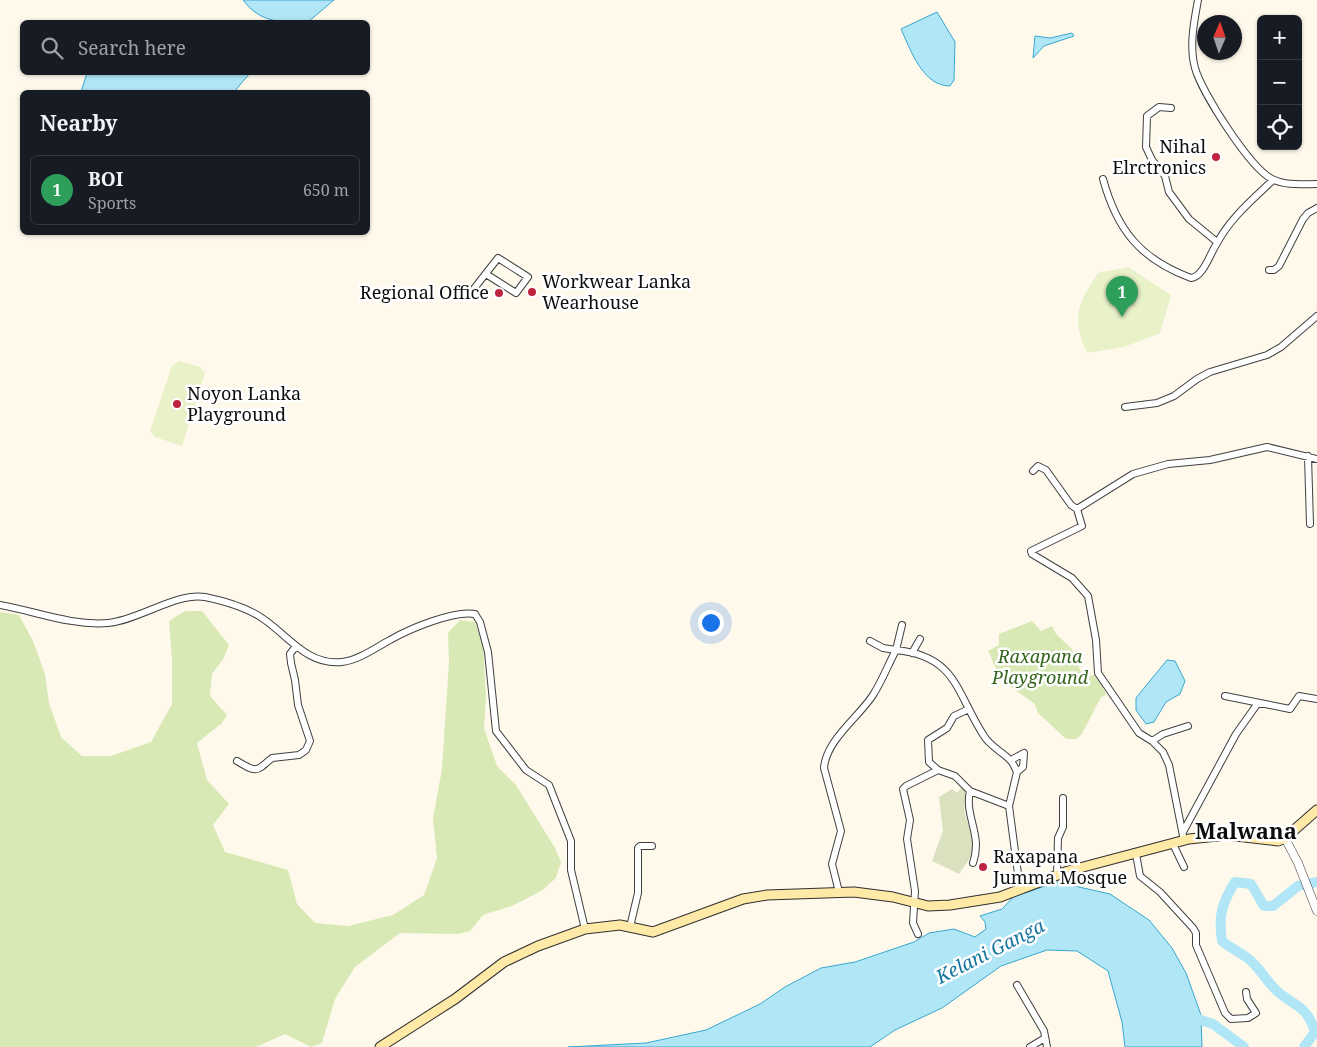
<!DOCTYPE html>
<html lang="en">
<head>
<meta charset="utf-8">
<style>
	:root { --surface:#171b24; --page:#242831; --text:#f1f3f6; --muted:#9ea1a6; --line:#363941; --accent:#da95a4 }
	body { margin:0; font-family:"Noto Serif",serif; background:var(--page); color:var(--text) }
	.controls { position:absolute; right:15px; top:15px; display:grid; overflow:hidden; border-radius:8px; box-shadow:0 1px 4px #0004 }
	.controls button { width:45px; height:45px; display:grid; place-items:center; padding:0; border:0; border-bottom:1px solid var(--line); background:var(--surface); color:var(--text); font:25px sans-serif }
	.compass { position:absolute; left:1197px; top:15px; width:45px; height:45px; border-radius:50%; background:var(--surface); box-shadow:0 1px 4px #0004; rotate:2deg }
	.you { position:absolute; left:710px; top:622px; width:18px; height:18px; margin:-12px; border:4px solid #fff; border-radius:50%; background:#1a73e8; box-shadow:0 0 0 8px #1a73e833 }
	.badge { display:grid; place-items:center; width:32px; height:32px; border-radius:50%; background:var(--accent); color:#fff; font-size:16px; font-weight:700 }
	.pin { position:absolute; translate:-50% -41px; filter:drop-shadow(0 1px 2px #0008) }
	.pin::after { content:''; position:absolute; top:26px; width:18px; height:15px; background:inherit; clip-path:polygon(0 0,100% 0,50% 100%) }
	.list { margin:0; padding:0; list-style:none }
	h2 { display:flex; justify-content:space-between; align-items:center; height:65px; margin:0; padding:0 20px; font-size:21px }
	h2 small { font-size:16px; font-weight:400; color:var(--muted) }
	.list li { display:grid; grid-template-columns:32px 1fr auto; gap:15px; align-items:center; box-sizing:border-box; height:70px; margin:0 10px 10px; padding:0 10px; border:1px solid var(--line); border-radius:8px }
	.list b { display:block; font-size:19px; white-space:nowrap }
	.list p { margin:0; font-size:16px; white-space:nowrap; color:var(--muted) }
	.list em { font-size:16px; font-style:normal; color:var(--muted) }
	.icon { flex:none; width:28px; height:28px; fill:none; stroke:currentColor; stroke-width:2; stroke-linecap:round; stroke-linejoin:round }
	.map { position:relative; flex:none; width:1317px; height:1047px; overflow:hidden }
	.search { position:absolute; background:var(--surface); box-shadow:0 1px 4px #0004; left:20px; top:20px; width:350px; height:55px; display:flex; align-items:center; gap:12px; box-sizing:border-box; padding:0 18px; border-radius:8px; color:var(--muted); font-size:19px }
	.panel { position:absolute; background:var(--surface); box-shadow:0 1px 4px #0004; left:20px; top:90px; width:350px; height:145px; border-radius:8px }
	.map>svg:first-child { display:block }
	.green { fill:#d8e9b6 }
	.cemetery { fill:#dae1be }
	.pitch { fill:#e8f1c8 }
	.water { fill:#b1e6f7; stroke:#37a7cf }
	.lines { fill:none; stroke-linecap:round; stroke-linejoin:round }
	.river { stroke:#b1e6f7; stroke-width:10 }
	.minor-casing { stroke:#404040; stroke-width:8 }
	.tertiary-casing { stroke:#404040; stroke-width:9 }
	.secondary-casing { stroke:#2f2f2f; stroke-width:11 }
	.minor { stroke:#fff; stroke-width:6 }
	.tertiary { stroke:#fff; stroke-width:8 }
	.secondary { stroke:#ffe9a7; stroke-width:9 }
	.poi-dot { fill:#be2340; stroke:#fff; stroke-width:2 }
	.labels { text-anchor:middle; stroke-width:5; stroke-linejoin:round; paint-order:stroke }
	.poi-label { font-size:18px; fill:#0d0d0d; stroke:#fff; text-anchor:start }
	.park-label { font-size:18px; font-style:italic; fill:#35651c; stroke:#fff }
	.water-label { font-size:19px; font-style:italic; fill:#1576a0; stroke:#fff }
	.district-label { font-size:22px; font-weight:bold; fill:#0d0d0d; stroke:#fff }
</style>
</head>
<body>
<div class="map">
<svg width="1317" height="1047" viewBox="0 0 1317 1047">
	<rect width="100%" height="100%" fill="#fff9ec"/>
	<path class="green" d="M185,611H202L229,645L224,658L212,674L210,696L227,715L222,723L197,743L207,780L229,804L213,825L225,852L288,870L297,904L315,923L348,926L393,915L424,895L437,858L433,818L442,769L449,662L448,633L460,620L475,622L483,643L486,696L484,728L497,766L516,785L555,848L561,862L556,878L541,891L512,906L483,915L470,931L458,934L400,933L355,967L335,999L322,1043L311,1047L285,1034L256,1047H0V612L19,615L33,641L45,674L49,703L61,737L82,756H111L151,742L172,704V660L169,621Z
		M1032,621L1041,631L1052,626L1056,634L1072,649L1083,677L1094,675L1102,685L1106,695L1101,697L1082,734L1076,739H1066L1038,713L1035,704L1001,680L988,651L999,645V634Z"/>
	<path class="cemetery" d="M962,787L967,793C958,817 974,826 973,846C973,857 964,866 959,874L932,861L943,831L939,797L952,789L957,793Z"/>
	<path class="pitch" d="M1128,267L1171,295L1160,333L1124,347L1087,353C1071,316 1077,306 1098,273Z
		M179,361L200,367L205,373L182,446L155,437L150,431L172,366Z"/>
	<path class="water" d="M243,0H334L308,22C282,23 260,23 243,0Z
		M937,12L955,42L954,80L950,86C923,86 911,51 901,29Z
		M1072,33L1074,36L1044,46L1033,58L1035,36L1050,38Z
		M87,73V72L250,73L234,92H81Z
		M1167,660L1175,661L1185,681L1180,694L1166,702L1154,722L1146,724L1136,710V698Z
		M1057,882L1110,894L1149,920L1172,948L1186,973L1201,1015L1202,1047H1125L1122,1022L1108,971L1077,951L1047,950L1001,966L942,1008L895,1030L870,1047H568L646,1043L706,1030L760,1004L785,987L821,968L855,962L914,942L929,933L954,929L975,937L986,929L985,922L980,916L1002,909L1018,892L1025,893Z"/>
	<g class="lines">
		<path class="river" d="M1189,1016L1213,1024L1244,1047
			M1304,1047L1315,1032C1307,1005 1295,1007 1277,991C1267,982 1261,970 1251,961C1243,953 1231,949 1222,941C1218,916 1222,903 1235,882L1251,884L1264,906H1273L1298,886L1317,882"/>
		<defs>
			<path id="minor" d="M1198,0C1194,22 1189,46 1195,68C1202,93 1250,168 1272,179C1286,186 1302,184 1317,184
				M1171,108L1159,107L1147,116L1146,147L1152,160L1165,176L1169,192L1189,219L1217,242
				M1103,179C1117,230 1140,259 1191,278C1203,277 1210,254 1216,245C1230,218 1252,200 1273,180
				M1269,270H1274L1279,266L1303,219L1308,213L1317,208
				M469,295L498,258L528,277L516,293L486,274
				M1125,407L1157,403L1174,396L1197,379L1210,372L1267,355L1281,347L1317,316
				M1308,456L1310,524
				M1033,471L1038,466L1046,470L1071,505L1077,509L1082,526L1031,551L1032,554L1072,578L1088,596L1096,640L1098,673L1139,733L1152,741L1163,752L1169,765L1184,841
				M1077,509L1133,474L1168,464L1210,460L1267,447L1317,459
				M0,605C35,611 71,626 108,623C139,620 177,592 205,597C224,601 246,607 262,618C288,635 307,666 342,662C359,660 375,648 390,640C409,629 454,610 475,614L480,622L488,652L496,731L526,770L549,785L571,841V870L585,929
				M870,641L883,648L896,650L902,625
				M912,653L920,639
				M1225,696L1290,709L1299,696L1317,699
				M969,709L954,716L947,728L928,740L929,762L938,770L955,776L970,791L1009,806
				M1152,741L1163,734L1188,726
				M1011,760L1024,753L1023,767L1017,772
				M237,761C257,773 256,772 272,758L299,755L306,750L310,741L298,705L295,680L291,663L290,654L296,646
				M970,791C964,817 983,834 973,863
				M1183,832L1236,734L1258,703
				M1173,844L1184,867
				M1136,854L1140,876L1160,892L1193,928L1196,933V945L1225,1013L1231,1019L1248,1018L1256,1013L1247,999L1246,992
				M1057,875L1058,838L1063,827V798
				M839,892L832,864L841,831L824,768C826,740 859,717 873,695C882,681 888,665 896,650C957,656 956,693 984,736C990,746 1001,751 1009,759C1013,762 1015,768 1017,772L1009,806L1020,889
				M630,927L638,893V848L640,846H652
				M918,934L913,923L915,891L907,839L910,820L903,789L906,786L938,770
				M1017,985L1044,1031L1047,1047
				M1030,1047L1045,1038"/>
			<path id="tertiary" d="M1285,838L1298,863L1317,911"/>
			<path id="secondary" d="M380,1047L455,999L504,962L538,946L585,929L620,925L653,932L743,899L767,895L854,892L893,897L928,906L950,905L1000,897L1068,871L1189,839L1227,835L1278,841L1285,838L1317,810"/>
		</defs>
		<use href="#minor" class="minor-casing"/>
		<use href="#tertiary" class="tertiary-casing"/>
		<use href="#secondary" class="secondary-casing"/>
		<use href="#minor" class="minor"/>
		<use href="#tertiary" class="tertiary"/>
		<use href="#secondary" class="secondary"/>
	</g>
	<g class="poi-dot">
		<circle cx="1216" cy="157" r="5"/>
		<circle cx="532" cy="292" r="5"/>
		<circle cx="499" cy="293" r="5"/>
		<circle cx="177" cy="404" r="5"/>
		<circle cx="983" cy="867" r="5"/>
	</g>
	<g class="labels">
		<g class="poi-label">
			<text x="1206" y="153" text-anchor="end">Nihal<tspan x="1206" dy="21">Elrctronics</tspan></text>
			<text x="542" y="288">Workwear Lanka<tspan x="542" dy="21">Wearhouse</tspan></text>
			<text x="489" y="299" text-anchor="end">Regional Office</text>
			<text x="187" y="400">Noyon Lanka<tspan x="187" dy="21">Playground</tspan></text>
			<text x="993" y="863">Raxapana<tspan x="993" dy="21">Jumma Mosque</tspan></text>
		</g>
		<g class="park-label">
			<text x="1040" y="663">Raxapana<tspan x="1040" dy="21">Playground</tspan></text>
		</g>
		<g class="water-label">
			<text transform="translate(990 951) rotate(-27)" y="7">Kelani Ganga</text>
		</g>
		<g class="district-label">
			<text x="1246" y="839">Malwana</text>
		</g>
	</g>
</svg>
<div class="controls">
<button>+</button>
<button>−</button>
<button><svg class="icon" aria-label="locate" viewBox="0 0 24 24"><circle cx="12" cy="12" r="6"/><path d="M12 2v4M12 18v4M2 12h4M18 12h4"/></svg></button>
</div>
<svg class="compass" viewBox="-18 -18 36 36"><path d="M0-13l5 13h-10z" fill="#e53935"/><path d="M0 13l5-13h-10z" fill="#9ea1a6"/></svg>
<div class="you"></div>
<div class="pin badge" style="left:1122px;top:317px;background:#2e9e5b">1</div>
<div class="search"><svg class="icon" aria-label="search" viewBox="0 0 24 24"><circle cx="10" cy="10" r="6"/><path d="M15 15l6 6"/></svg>Search here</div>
<section class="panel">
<h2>Nearby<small></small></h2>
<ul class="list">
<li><span class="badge" style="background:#2e9e5b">1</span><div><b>BOI</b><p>Sports</p></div><em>650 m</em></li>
</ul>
</section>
</div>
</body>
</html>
